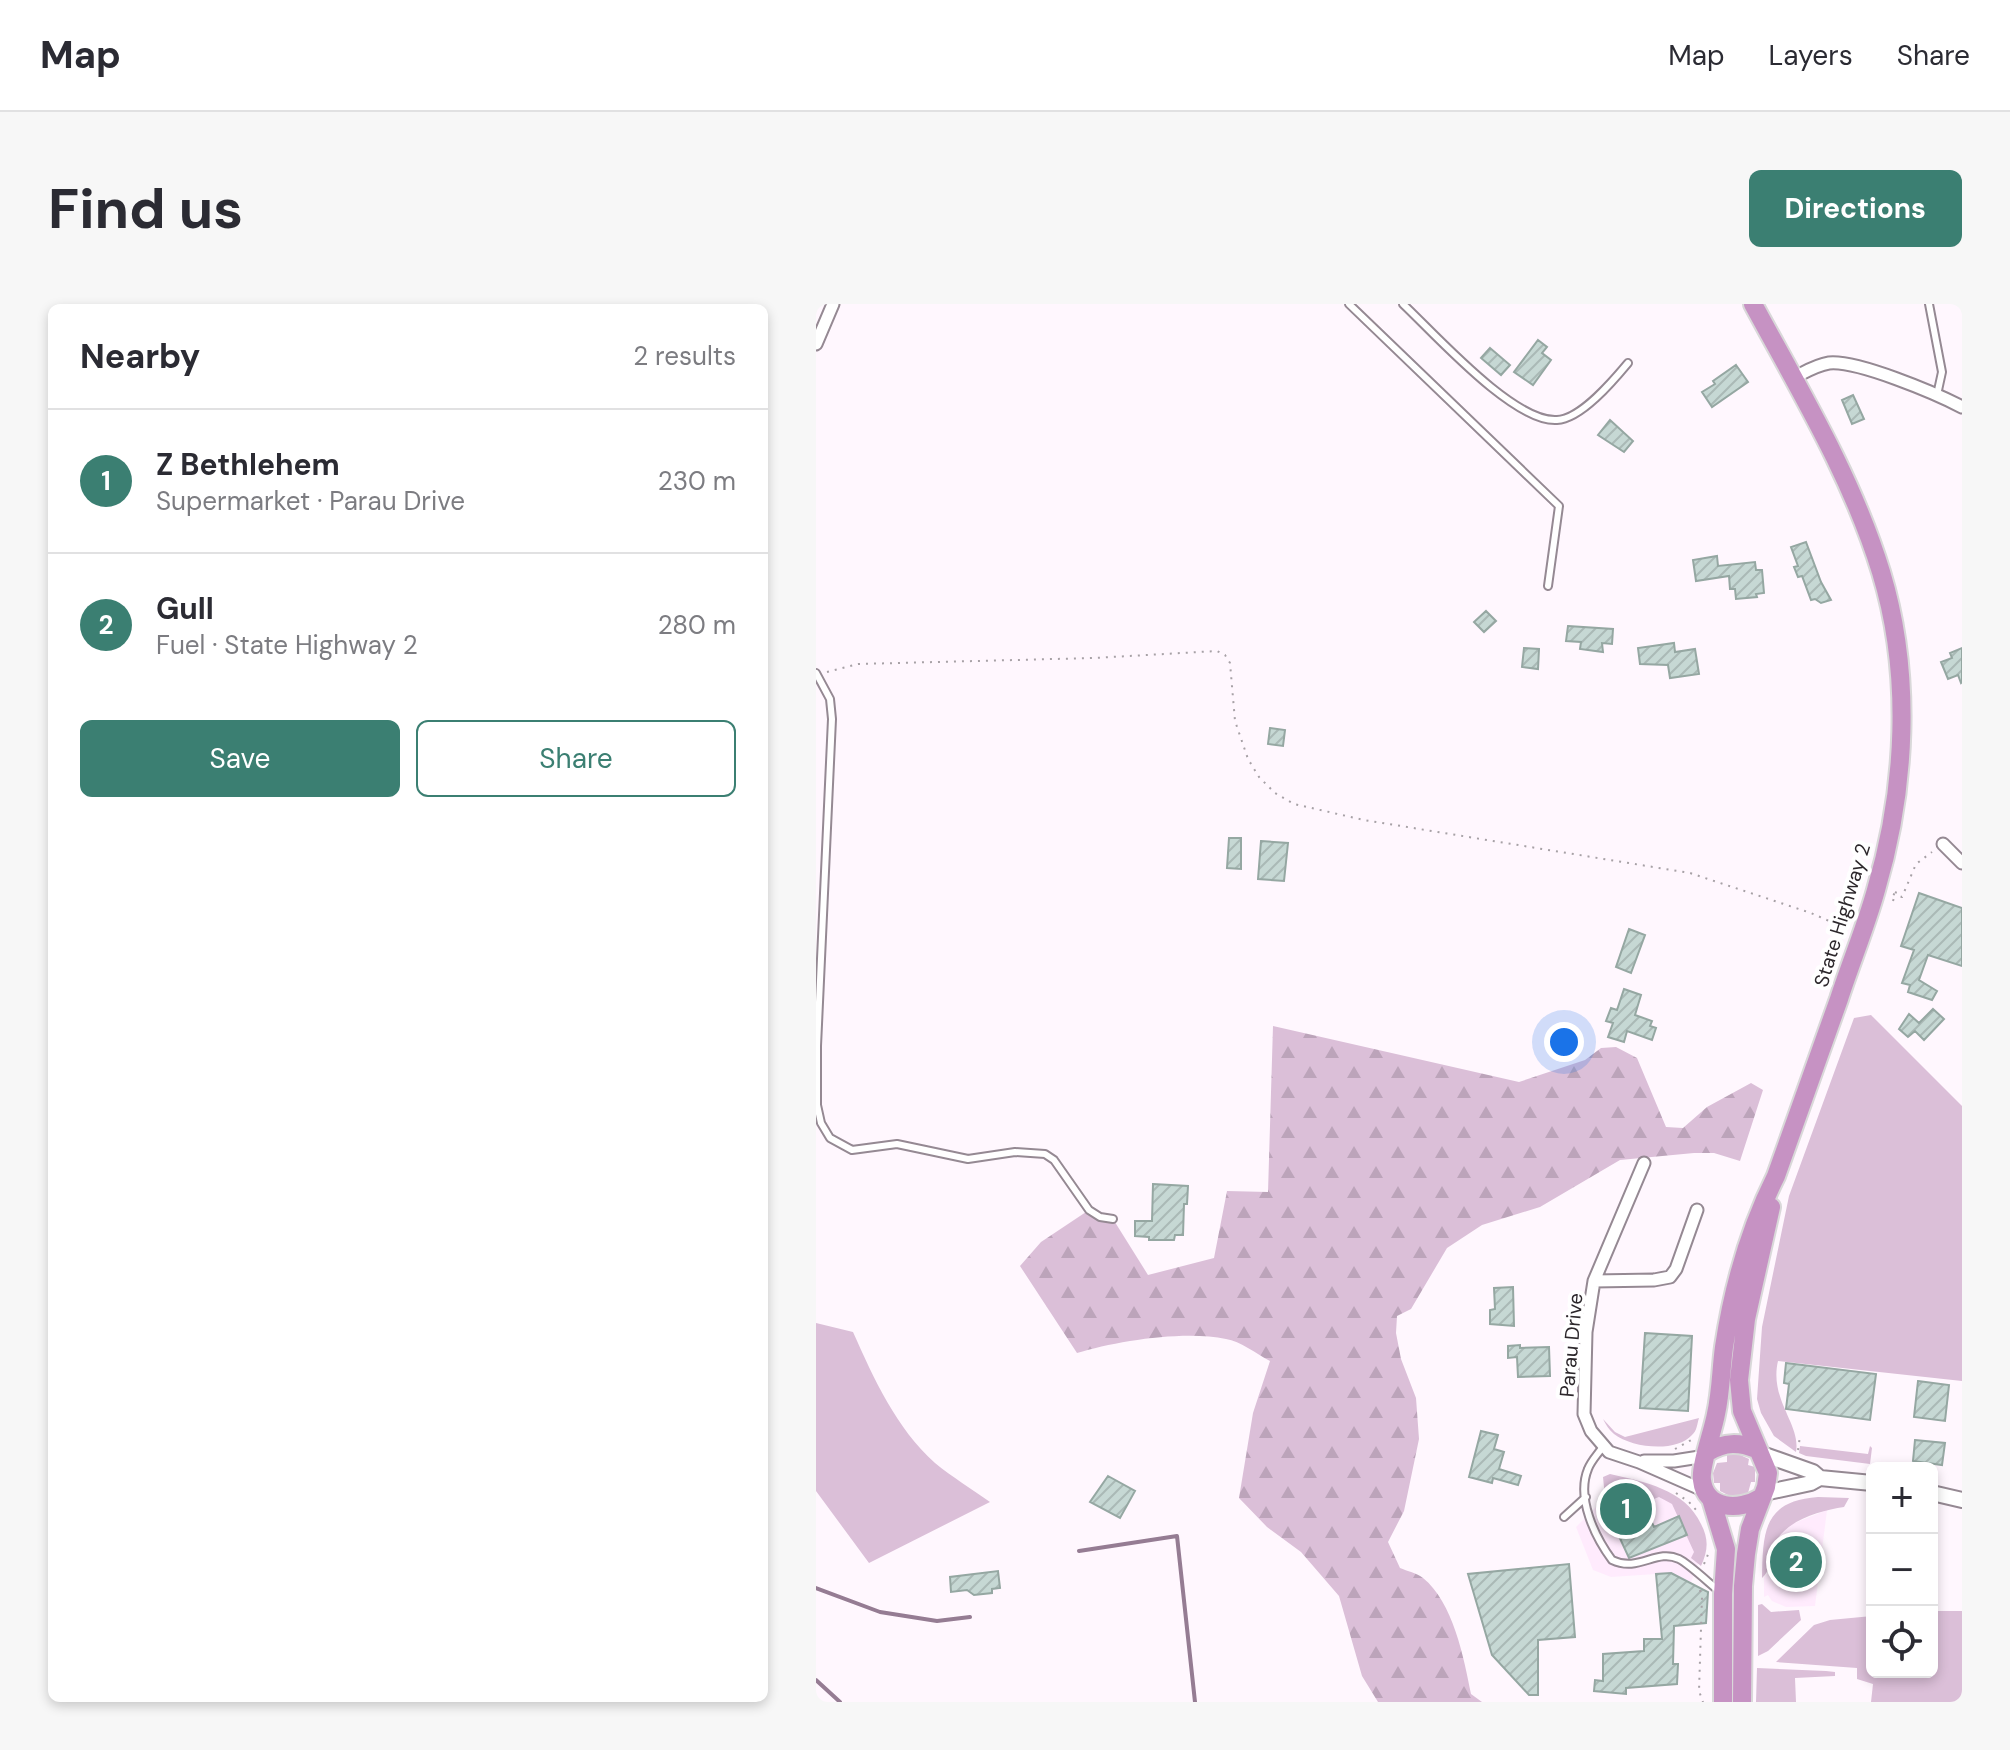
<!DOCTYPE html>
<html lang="en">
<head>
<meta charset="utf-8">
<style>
	:root { --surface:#fff; --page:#f7f7f7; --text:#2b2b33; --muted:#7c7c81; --line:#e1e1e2; --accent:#3b7f72 }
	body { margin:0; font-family:"DM Sans",sans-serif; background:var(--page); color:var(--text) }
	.controls { position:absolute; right:24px; bottom:24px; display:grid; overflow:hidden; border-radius:12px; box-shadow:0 4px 12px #0003 }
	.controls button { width:72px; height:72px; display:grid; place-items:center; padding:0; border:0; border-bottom:2px solid var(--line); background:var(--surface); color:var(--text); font:40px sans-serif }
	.you { position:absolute; left:748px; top:738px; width:28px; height:28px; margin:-20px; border:6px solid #fff; border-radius:50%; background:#1a73e8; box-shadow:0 0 0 12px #1a73e833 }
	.badge { display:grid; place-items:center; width:52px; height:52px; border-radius:50%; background:var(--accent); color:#fff; font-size:26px; font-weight:700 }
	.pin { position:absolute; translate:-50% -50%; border:4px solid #fff; box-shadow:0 2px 8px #0006 }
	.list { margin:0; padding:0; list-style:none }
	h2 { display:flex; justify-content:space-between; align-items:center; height:104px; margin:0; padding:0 32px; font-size:34px }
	h2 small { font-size:26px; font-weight:400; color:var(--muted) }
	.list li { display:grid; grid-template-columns:52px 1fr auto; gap:24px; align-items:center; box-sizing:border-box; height:144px; padding:0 32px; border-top:2px solid var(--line) }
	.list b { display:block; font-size:30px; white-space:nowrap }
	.list p { margin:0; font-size:26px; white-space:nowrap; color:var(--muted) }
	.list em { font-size:26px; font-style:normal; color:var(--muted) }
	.actions { display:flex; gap:16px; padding:24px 32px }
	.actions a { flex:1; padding:18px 0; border:2px solid var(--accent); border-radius:12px; text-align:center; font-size:28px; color:var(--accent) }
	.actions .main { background:var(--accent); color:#fff }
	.icon { flex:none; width:44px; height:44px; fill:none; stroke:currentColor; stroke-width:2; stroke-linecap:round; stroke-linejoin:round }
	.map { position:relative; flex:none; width:1146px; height:1398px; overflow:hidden; border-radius:12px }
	header { display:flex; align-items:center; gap:48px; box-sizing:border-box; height:112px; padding:0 40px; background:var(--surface); border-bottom:2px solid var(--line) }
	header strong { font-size:38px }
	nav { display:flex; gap:44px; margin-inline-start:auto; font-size:28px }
	.intro { display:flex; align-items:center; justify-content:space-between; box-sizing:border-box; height:192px; padding:0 48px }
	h1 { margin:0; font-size:56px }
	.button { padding:20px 36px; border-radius:12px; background:var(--accent); color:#fff; font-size:28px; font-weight:700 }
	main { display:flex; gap:48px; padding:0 48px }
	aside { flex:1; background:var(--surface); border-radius:12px; box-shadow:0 4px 12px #0003 }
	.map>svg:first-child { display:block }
	.built { fill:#ffebfd }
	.green { fill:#dbbfd8 }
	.forest { fill:url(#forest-firs) }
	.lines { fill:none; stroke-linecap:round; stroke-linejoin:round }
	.stream { stroke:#957c93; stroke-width:4 }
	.building { fill:url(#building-hatch); stroke:#95a7a2; stroke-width:2 }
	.service-casing { stroke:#958993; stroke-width:10 }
	.minor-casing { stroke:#958993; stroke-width:15 }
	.tertiary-casing { stroke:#958993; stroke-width:18 }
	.trunk-casing { stroke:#d9d8d9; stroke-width:22 }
	.path { stroke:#a7a1a6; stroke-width:2; stroke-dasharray:2 6; stroke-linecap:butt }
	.service { stroke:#fff; stroke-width:6 }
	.minor { stroke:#fff; stroke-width:11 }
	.tertiary { stroke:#fff; stroke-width:14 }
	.trunk { stroke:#c692c3; stroke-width:18 }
	.labels { text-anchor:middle; stroke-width:8; stroke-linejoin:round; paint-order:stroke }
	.street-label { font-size:20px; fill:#2d282c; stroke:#fff }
</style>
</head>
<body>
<header>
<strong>Map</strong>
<nav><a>Map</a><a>Layers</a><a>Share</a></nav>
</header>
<div class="intro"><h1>Find us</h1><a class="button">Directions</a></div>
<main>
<aside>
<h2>Nearby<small>2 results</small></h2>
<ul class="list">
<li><span class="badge">1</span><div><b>Z Bethlehem</b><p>Supermarket · Parau Drive</p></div><em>230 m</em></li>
<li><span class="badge">2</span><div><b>Gull</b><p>Fuel · State Highway 2</p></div><em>280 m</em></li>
</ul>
<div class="actions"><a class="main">Save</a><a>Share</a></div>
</aside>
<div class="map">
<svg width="1146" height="1398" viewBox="0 0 1146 1398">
	<defs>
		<pattern id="forest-firs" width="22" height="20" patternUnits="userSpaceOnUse" patternTransform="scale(2)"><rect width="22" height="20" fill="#dbbfd8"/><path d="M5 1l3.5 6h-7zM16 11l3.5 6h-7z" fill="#bca4ba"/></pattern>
		<pattern id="building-hatch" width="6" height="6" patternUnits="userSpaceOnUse" patternTransform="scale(2)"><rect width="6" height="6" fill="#c6d8d4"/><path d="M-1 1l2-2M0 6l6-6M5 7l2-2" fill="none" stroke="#aab9b6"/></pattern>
	</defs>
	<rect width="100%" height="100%" fill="#fff7fe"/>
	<path class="built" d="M837,1183L862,1196L883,1245L882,1260L875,1278L855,1269L795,1273L777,1266L760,1223L782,1201L788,1198L787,1187Z
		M1011,1206L999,1302L970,1303L956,1297L952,1291L948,1293V1273L953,1268L956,1247L965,1230L976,1220Z"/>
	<path class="green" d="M1055,711L1146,802V1077L962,1057C953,1096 985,1120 980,1148L958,1132L945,1109L941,1095L946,1023L973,892L1038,714Z
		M0,1019L37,1028C58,1075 80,1124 119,1159C136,1173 156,1185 174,1198L53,1259L0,1187Z
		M883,1114C881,1120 881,1127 876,1131C860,1149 816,1144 798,1130C793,1126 790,1121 787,1115L799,1128L809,1133Z
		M984,1142L1052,1150L1054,1142L1056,1144L1054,1160L990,1152L983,1149Z
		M922,1150L933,1155L932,1161L939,1163V1178H935L932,1189L918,1194L904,1187V1179H898L897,1169L901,1159L911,1158V1151Z
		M794,1170C828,1178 869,1185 885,1220C893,1235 892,1247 885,1262L875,1254L878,1248L856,1200L843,1193L827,1199L822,1190L790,1204L787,1173Z
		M1002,1193L1033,1194L1028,1203C1003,1207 966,1217 957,1244C953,1256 955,1266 946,1274C947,1228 947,1197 1002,1193Z
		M946,1300L955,1308L983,1306L985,1316L952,1347L942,1352V1301Z
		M1116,1307H1146V1398H1055L1057,1380L1041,1375V1364L960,1358L998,1321L1014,1316L1056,1312V1368H1116Z
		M941,1364L1010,1367L1019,1368V1372L979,1374L980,1398H940Z"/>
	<path class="forest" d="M457,722L703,778L769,756L785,744L800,743L821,754L850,823L867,824L891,803L935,779L947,786L924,857L898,849H878L804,856L724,903L666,921L631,944L595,1005L581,1012L580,1029L585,1055L600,1094L603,1135L588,1207L572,1238L584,1264C591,1267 601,1269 607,1274C637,1298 648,1354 655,1390L666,1398H562L546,1372L523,1292L485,1248L451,1223L423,1194L437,1109L454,1057C441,1050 424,1037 410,1035C369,1026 300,1037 261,1049L204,962L225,938L273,906L297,915L332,971L398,954L411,887L452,888Z"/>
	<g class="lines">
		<path class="stream" d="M263,1247L361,1232L379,1398
			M0,1284L64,1308L121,1317L154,1313
			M0,1376L24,1398"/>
	</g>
	<path class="building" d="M722,36L731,43L726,49L735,56L717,81L698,68Z
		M674,44L694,61L685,71L665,54Z
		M920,61L932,78L896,103L886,88L899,80L897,77Z
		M1037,91L1048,115L1036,120L1026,96Z
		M794,116L817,137L808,148L782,131Z
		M990,238L1005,278L1015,296L1005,299L999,295L995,296L986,272L982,273L978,263L982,262L975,243Z
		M901,252L902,262L939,258L940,266H946L948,289L940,290L941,293L920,295L919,285H914L913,272L880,277L877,256Z
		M670,307L680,317L668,328L658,318Z
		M752,322L797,325L796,340L786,339L787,348L764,345L765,338L750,337Z
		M858,339L859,348L879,345L883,370L854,374L852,361L824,360L822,344Z
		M708,344L723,345L722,365L706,363Z
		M1146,344V378L1145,379L1142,371L1132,375L1125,358L1136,354L1134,349Z
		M454,424L469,426L467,442L452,440Z
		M413,534H425V565L411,564Z
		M445,537L472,539L468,577L442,575Z
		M1103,589L1146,604V662L1112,651L1103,676L1121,687L1116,696L1092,688L1094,681L1086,679L1098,646L1085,642Z
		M813,625L829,631L815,669L800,663Z
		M808,685L825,691L819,711L836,717L834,722L840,724L836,736L811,727L808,738L792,733L797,719L790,717L795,704L801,706Z
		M1117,705L1128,715L1108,736L1099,727L1092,733L1083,725L1093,710L1103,719Z
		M337,880L372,882L371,900H368L367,931H359L358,936H333V933L319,932V917H336Z
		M697,983L698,1022L674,1020V1006L679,1005L678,984Z
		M829,1029L876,1032L872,1107L824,1104Z
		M704,1041V1044L733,1043L734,1072L702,1073L701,1053L692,1054V1042Z
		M970,1059L1060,1070L1054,1116L970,1105L973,1080L968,1079Z
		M1102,1077L1133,1081L1129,1117L1098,1113Z
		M665,1127L682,1131L678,1145L688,1148L683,1165L705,1172L702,1181L677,1174L676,1179L653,1173Z
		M1099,1136L1129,1139L1126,1161L1097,1157Z
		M292,1172L319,1187L304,1214L274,1198Z
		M823,1190L838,1223L863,1212L871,1231L813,1254L790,1204Z
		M753,1260L759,1333L722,1336V1391H713L676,1351L652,1270Z
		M182,1267L184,1284L176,1285V1289L158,1291L151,1286L135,1288L134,1273Z
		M855,1269L892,1288L890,1319L858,1322L857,1360H862L861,1380L810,1384V1390L778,1387L779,1376L787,1377V1350L828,1347V1335H846L840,1270Z"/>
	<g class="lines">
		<defs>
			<path id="service" d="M533,0L743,202L732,282
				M587,0C619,30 698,119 741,116C765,115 797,77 812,59
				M1113,0L1126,68L1121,91
				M0,369L14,395L16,415L1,742V801L5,819L14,834L36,846L81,840L152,855L199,848L229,850L238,856L273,906L284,913L297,915
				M786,1144C781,1151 775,1157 772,1165C760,1194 779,1233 796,1256C823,1269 840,1244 863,1255C873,1260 893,1279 903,1287
				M748,1213L770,1193"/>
			<path id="minor" d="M0,40L17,0
				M977,74C989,68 1000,61 1013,59C1041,56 1119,89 1146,103
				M1127,540L1146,559
				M828,859L778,977L770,1028L768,1110L775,1127L793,1148L823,1158L889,1187
				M778,977L838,976L854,973L860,965L881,906
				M828,1157H858L890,1152"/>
			<path id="tertiary" d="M946,1150L997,1168L1004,1174L1056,1179
				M948,1189L995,1179L1004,1174
				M1116,1189L1146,1196"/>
			<path id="trunk" d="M937,0C984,87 1036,173 1065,268C1096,370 1090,484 1060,586C1050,622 1035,658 1023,695C1002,754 981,813 960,872C933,926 917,983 908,1043C905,1065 905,1088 900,1110C897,1127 884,1162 886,1176C889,1206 924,1207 944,1194
				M892,1148C909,1138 923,1138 940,1145
				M895,1195L910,1245L907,1290V1398
				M926,1398L927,1282L930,1250L934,1225L950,1183L952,1169L926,1107L923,1076L930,1015L955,903"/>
		</defs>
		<use href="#service" class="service-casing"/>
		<use href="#minor" class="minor-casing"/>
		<use href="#tertiary" class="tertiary-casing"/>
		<use href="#trunk" class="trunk-casing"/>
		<path class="path" d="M11,368L42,360L278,354L401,347L409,351L414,359L419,417L432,455L443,473L459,489L478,500L548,516L874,569L995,609L1029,624
			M1077,590L1086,593L1100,560L1116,548
			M1077,597L1081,585
			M1036,604L1035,596L1044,579
			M859,1145L877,1135
			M982,1146L984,1132
			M860,1189L873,1198L882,1208
			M888,1260L893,1248
			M884,1286L886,1293L883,1387L887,1398"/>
		<use href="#service" class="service"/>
		<use href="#minor" class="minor"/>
		<use href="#tertiary" class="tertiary"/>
		<use href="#trunk" class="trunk"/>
	</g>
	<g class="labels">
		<g class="street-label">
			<text transform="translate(1026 611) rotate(-73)" y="7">State Highway 2</text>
			<text transform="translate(755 1041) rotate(-85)" y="7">Parau Drive</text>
		</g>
	</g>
</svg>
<div class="controls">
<button>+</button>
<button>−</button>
<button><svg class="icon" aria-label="locate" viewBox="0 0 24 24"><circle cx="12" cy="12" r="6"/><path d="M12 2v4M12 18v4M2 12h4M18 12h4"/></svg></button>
</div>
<div class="you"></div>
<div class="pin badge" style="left:810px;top:1205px">1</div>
<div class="pin badge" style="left:980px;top:1258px">2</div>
</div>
</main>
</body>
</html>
